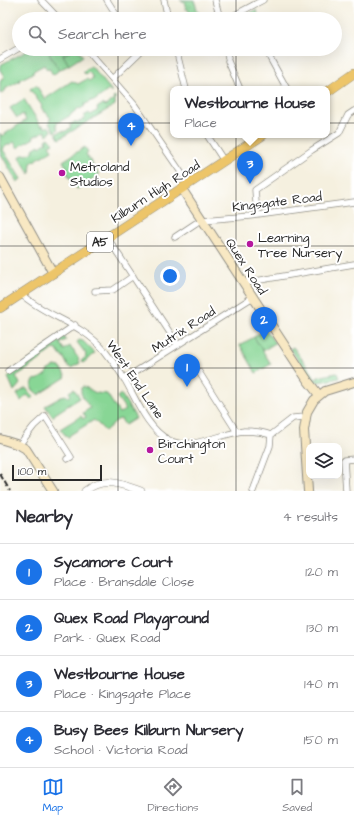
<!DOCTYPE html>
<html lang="en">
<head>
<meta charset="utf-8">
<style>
	:root { --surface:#fff; --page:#f2f2f3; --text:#2b2b33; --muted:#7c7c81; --line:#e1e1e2; --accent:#1a73e8 }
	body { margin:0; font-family:"Architects Daughter",sans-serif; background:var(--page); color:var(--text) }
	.controls { position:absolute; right:12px; bottom:12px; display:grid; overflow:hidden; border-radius:8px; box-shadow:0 4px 16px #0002 }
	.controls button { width:36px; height:36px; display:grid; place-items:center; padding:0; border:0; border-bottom:1px solid var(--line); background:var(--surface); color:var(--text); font:20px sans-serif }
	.scale { position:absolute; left:12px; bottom:10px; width:90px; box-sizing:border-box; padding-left:4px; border:2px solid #2b2b2b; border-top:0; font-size:11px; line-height:14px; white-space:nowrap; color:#2b2b2b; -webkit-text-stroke:3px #fff; paint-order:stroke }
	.you { position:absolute; left:170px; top:276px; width:14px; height:14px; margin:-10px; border:3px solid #fff; border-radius:50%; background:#1a73e8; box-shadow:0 0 0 6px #1a73e833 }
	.badge { display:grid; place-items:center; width:26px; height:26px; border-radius:50%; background:var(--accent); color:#fff; font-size:13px; font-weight:700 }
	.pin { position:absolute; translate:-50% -33px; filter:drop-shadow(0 1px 2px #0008) }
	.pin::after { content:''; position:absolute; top:21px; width:14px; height:12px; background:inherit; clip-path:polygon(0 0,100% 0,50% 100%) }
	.popup { position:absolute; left:170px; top:86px; width:160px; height:52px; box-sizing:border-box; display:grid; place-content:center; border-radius:8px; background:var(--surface); filter:drop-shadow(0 1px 3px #0005); font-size:13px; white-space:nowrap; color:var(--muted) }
	.popup b { font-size:15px; color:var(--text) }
	.popup::after { content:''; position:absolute; left:50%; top:100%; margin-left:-8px; border:8px solid transparent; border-top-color:var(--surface) }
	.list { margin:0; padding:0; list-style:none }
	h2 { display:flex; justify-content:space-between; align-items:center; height:52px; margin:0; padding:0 16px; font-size:17px }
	h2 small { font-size:13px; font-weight:400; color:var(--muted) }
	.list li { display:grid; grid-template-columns:26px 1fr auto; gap:12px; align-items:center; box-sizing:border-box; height:56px; padding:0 16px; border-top:1px solid var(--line) }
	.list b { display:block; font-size:15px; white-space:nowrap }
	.list p { margin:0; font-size:13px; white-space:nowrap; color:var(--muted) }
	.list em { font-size:13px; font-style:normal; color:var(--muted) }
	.icon { flex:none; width:22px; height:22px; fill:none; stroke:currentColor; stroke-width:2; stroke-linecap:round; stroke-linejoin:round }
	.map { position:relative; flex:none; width:354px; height:491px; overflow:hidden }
	.search { position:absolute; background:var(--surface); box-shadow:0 4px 16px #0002; left:12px; right:12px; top:12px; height:44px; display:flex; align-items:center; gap:10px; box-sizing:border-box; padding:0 14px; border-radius:22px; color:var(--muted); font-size:15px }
	.sheet { height:276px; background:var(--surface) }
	nav { display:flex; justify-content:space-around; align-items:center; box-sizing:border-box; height:56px; border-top:1px solid var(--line); background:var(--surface); font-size:11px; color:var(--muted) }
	nav a { display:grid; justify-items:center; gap:2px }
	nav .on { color:var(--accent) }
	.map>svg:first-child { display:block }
	.grass { fill:#88d695; stroke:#5a8060 }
	.park { fill:url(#park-tufts); stroke:#5a8060 }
	.garden { fill:url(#garden-dots); stroke:#5a8060 }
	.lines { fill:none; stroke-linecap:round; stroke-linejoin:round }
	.minor-casing { stroke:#908e85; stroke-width:7 }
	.tertiary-casing { stroke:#908e85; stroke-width:8 }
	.secondary-casing { stroke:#908e85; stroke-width:10 }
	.primary-casing { stroke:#908e85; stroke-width:10 }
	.minor { stroke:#fff; stroke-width:5.5 }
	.tertiary { stroke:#fff; stroke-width:7 }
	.secondary { stroke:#f8e8c3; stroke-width:8 }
	.primary { stroke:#edc569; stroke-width:9 }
	.rail { stroke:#2b2b2b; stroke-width:2; stroke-dasharray:6 3; stroke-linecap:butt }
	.grid { fill:none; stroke:#2b2b2b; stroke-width:1; stroke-opacity:0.55 }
	.poi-dot { fill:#b5179e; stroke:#fff; stroke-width:1.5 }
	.labels { text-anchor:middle; stroke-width:4; stroke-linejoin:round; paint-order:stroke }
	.shield { fill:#fff; stroke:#6b6b6b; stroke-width:1 }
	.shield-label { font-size:12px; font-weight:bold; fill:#2b2b2b }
	.poi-label { font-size:13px; fill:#2b2b2b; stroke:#fff; text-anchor:start }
	.street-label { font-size:13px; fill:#2b2b2b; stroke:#fff }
</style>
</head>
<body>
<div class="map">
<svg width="354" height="491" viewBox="0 0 354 491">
	<defs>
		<pattern id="park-tufts" width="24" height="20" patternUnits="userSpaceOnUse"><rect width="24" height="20" fill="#88d695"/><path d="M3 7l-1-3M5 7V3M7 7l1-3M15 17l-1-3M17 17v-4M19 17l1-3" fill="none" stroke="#76b881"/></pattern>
		<pattern id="garden-dots" width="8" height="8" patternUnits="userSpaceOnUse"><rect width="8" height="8" fill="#88d695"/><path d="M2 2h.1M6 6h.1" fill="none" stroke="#76b881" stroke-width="1.8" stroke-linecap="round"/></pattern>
	</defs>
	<rect width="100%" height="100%" fill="#fff"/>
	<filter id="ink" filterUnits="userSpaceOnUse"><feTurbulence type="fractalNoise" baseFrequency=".025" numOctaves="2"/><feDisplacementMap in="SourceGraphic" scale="8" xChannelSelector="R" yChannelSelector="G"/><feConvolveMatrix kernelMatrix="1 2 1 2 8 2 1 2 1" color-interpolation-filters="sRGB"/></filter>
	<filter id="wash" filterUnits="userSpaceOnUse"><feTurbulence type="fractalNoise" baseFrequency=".012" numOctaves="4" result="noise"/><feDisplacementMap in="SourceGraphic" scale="16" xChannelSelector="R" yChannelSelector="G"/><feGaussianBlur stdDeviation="0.9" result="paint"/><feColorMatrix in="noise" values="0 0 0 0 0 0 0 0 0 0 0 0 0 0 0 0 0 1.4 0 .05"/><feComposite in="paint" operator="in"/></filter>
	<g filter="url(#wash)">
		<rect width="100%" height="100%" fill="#f5f0df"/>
		<path class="grass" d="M256,10L261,19H239L240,18Z
			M31,49H55L49,53L59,70L53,75L49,68L47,69L44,65L33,71V73L19,80L20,81L5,89L6,90L0,94V82L4,76L0,70V65Z
			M70,49H77L83,56L69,65L63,55L71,51Z
			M91,66L111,90V93L109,90L94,101L93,100L84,105L85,106L80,109L79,108L71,114V115L57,123L56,125L58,129L55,132L49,123H50L49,120L51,119L46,112H44L41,107L42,106L30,89L36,85L45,99L72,81L78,84L87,79L89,81L93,78L89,72L85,74L83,72Z
			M115,96V105L59,139L56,133L63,131L64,132L71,128L70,125L76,121L77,123L85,118L84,116L89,113L91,115L98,110L97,108L103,104L105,106L114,100L113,98Z
			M24,99L41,126L43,125L45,128L48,126L52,131L47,135L45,131L33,137L34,138L20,146V147L18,148L14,142L2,148L21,179L17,182L0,152V133L2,136L26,120L23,114L17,118L10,108Z
			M49,138L53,143L49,145L52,150L31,163L30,174L19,157L25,154L27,155L34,151L33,149L39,145L40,147L47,142L46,140Z
			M85,147L88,152L86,154L99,175L77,189L65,170L67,168L63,161Z
			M61,335H63L66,340L60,343L64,350L70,346L72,350H73L75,353V354L79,358L78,359L80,363L71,368L68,366L63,356H61L56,349L52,350L42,357L43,358L29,367V368L16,376L20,384L14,391L8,377Z
			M254,337L271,364L256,373L240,345Z
			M79,340L83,341L95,353L83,363L81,361L86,357L85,355L86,354L77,342Z
			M293,347L313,374L314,378L318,379V377L337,373L339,378L319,382L313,381L290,349Z
			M55,366L60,367L66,377L41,393L39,395L32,389C32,385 32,381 36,379L37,380L47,374V371Z
			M83,386L96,393L107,394L119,413L126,410L117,397L121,394L136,418L125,425L121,419L117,420L105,431L94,420L70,435L68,438L60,429L81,416L83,419L86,417L83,413L90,408C86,401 77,393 83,386Z
			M26,388L33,397L31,399L27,395L21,401L17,394Z
			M74,389L80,398L55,414L53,417L45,406L65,395L69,397L71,395L69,392Z"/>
		<path class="park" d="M55,49H70L71,51L63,55L69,65L59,70L49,53Z
			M265,329L275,343L263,351L254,337Z"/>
		<path class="garden" d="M180,0H194L199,15L191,18L188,9H186L184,1H181Z"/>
	</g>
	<g filter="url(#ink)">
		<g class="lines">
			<defs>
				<path id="minor" d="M41,0L59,19
					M107,0L119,19
					M164,0L168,19
					M215,0L220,19
					M227,19L263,0
					M86,49L134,104L189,184
					M176,49L186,89
					M226,49L228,58
					M270,52V58L287,89
					M0,59L19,48
					M228,61L240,89
					M113,78L140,52L138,49
					M207,135L224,161
					M257,215L255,190L312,150L339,133L348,115L354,111
					M107,237L178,345
					M175,237L196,223L203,220L251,216L354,202
					M243,283L354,264
					M95,291L113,290L133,276
					M21,294C46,317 80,322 104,350C111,359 119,370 125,380C136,399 148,430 169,440C190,451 222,433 244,431C253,431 262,432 271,435L293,418L305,417
					M8,371L75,325
					M199,372L237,432
					M124,379L253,297
					M19,445L34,426L45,416L71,457L67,459
					M253,491L270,446L271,435
					M346,491L344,460L354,459"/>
				<path id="tertiary" d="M85,491C104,476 120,484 141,491"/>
				<path id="secondary" d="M0,177L53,273
					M182,189L308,381L319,395
					M0,439L19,445L26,449L53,491
					M308,491L304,430L307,412L314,400L325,391L354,382"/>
				<path id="primary" d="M327,92L354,73
					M0,308L263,135"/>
			</defs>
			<use href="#minor" class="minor-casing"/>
			<use href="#tertiary" class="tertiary-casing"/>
			<use href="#secondary" class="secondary-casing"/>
			<use href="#primary" class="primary-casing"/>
			<use href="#minor" class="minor"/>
			<use href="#tertiary" class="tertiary"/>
			<use href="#secondary" class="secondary"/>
			<use href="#primary" class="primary"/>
			<path class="rail" d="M0,474L10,491"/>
		</g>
	</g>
	<path class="grid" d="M118,0V19M236,0V19M118,49V491M236,49V491M0,123H354M0,246H354M0,368H354"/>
	<g class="poi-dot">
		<circle cx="62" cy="173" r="4"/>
		<circle cx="250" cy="244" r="4"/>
		<circle cx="150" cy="450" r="4"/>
	</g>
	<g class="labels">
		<rect class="shield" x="87" y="232" width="26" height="20" rx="3"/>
		<g class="shield-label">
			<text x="100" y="246">A5</text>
		</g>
		<g class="poi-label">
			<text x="70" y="171">Metroland<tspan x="70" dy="15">Studios</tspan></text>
			<text x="258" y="242">Learning<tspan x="258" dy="15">Tree Nursery</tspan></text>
			<text x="158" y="448">Birchington<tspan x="158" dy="15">Court</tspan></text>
		</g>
		<g class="street-label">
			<text transform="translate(155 191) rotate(-33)" y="5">Kilburn High Road</text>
			<text transform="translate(277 201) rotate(-7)" y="5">Kingsgate Road</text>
			<text transform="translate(247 266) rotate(57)" y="5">Quex Road</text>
			<text transform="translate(183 329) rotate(-33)" y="5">Mutrix Road</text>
			<text transform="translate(136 379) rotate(56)" y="5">West End Lane</text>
		</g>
	</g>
</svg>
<div class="controls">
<button><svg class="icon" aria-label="layers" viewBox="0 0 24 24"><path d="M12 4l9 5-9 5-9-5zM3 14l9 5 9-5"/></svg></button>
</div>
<div class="scale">100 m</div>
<div class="you"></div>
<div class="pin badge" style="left:187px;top:387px">1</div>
<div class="pin badge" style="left:264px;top:340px">2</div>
<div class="pin badge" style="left:250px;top:184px">3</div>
<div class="popup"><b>Westbourne House</b>Place</div>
<div class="pin badge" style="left:131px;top:146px">4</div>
<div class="search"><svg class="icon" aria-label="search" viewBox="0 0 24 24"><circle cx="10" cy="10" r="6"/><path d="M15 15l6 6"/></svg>Search here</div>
</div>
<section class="sheet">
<h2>Nearby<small>4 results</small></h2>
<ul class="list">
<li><span class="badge">1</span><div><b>Sycamore Court</b><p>Place · Bransdale Close</p></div><em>120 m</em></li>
<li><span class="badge">2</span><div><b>Quex Road Playground</b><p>Park · Quex Road</p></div><em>130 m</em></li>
<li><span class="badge">3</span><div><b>Westbourne House</b><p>Place · Kingsgate Place</p></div><em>140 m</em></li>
<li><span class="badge">4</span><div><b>Busy Bees Kilburn Nursery</b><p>School · Victoria Road</p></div><em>150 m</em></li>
</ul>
</section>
<nav>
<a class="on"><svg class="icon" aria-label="map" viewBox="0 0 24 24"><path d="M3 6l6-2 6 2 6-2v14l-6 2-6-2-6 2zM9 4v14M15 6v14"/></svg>Map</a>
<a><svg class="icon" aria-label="directions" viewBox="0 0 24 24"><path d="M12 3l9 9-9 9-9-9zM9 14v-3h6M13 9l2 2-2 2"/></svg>Directions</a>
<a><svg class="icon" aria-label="saved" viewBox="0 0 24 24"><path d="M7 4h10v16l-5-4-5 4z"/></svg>Saved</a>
</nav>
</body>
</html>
